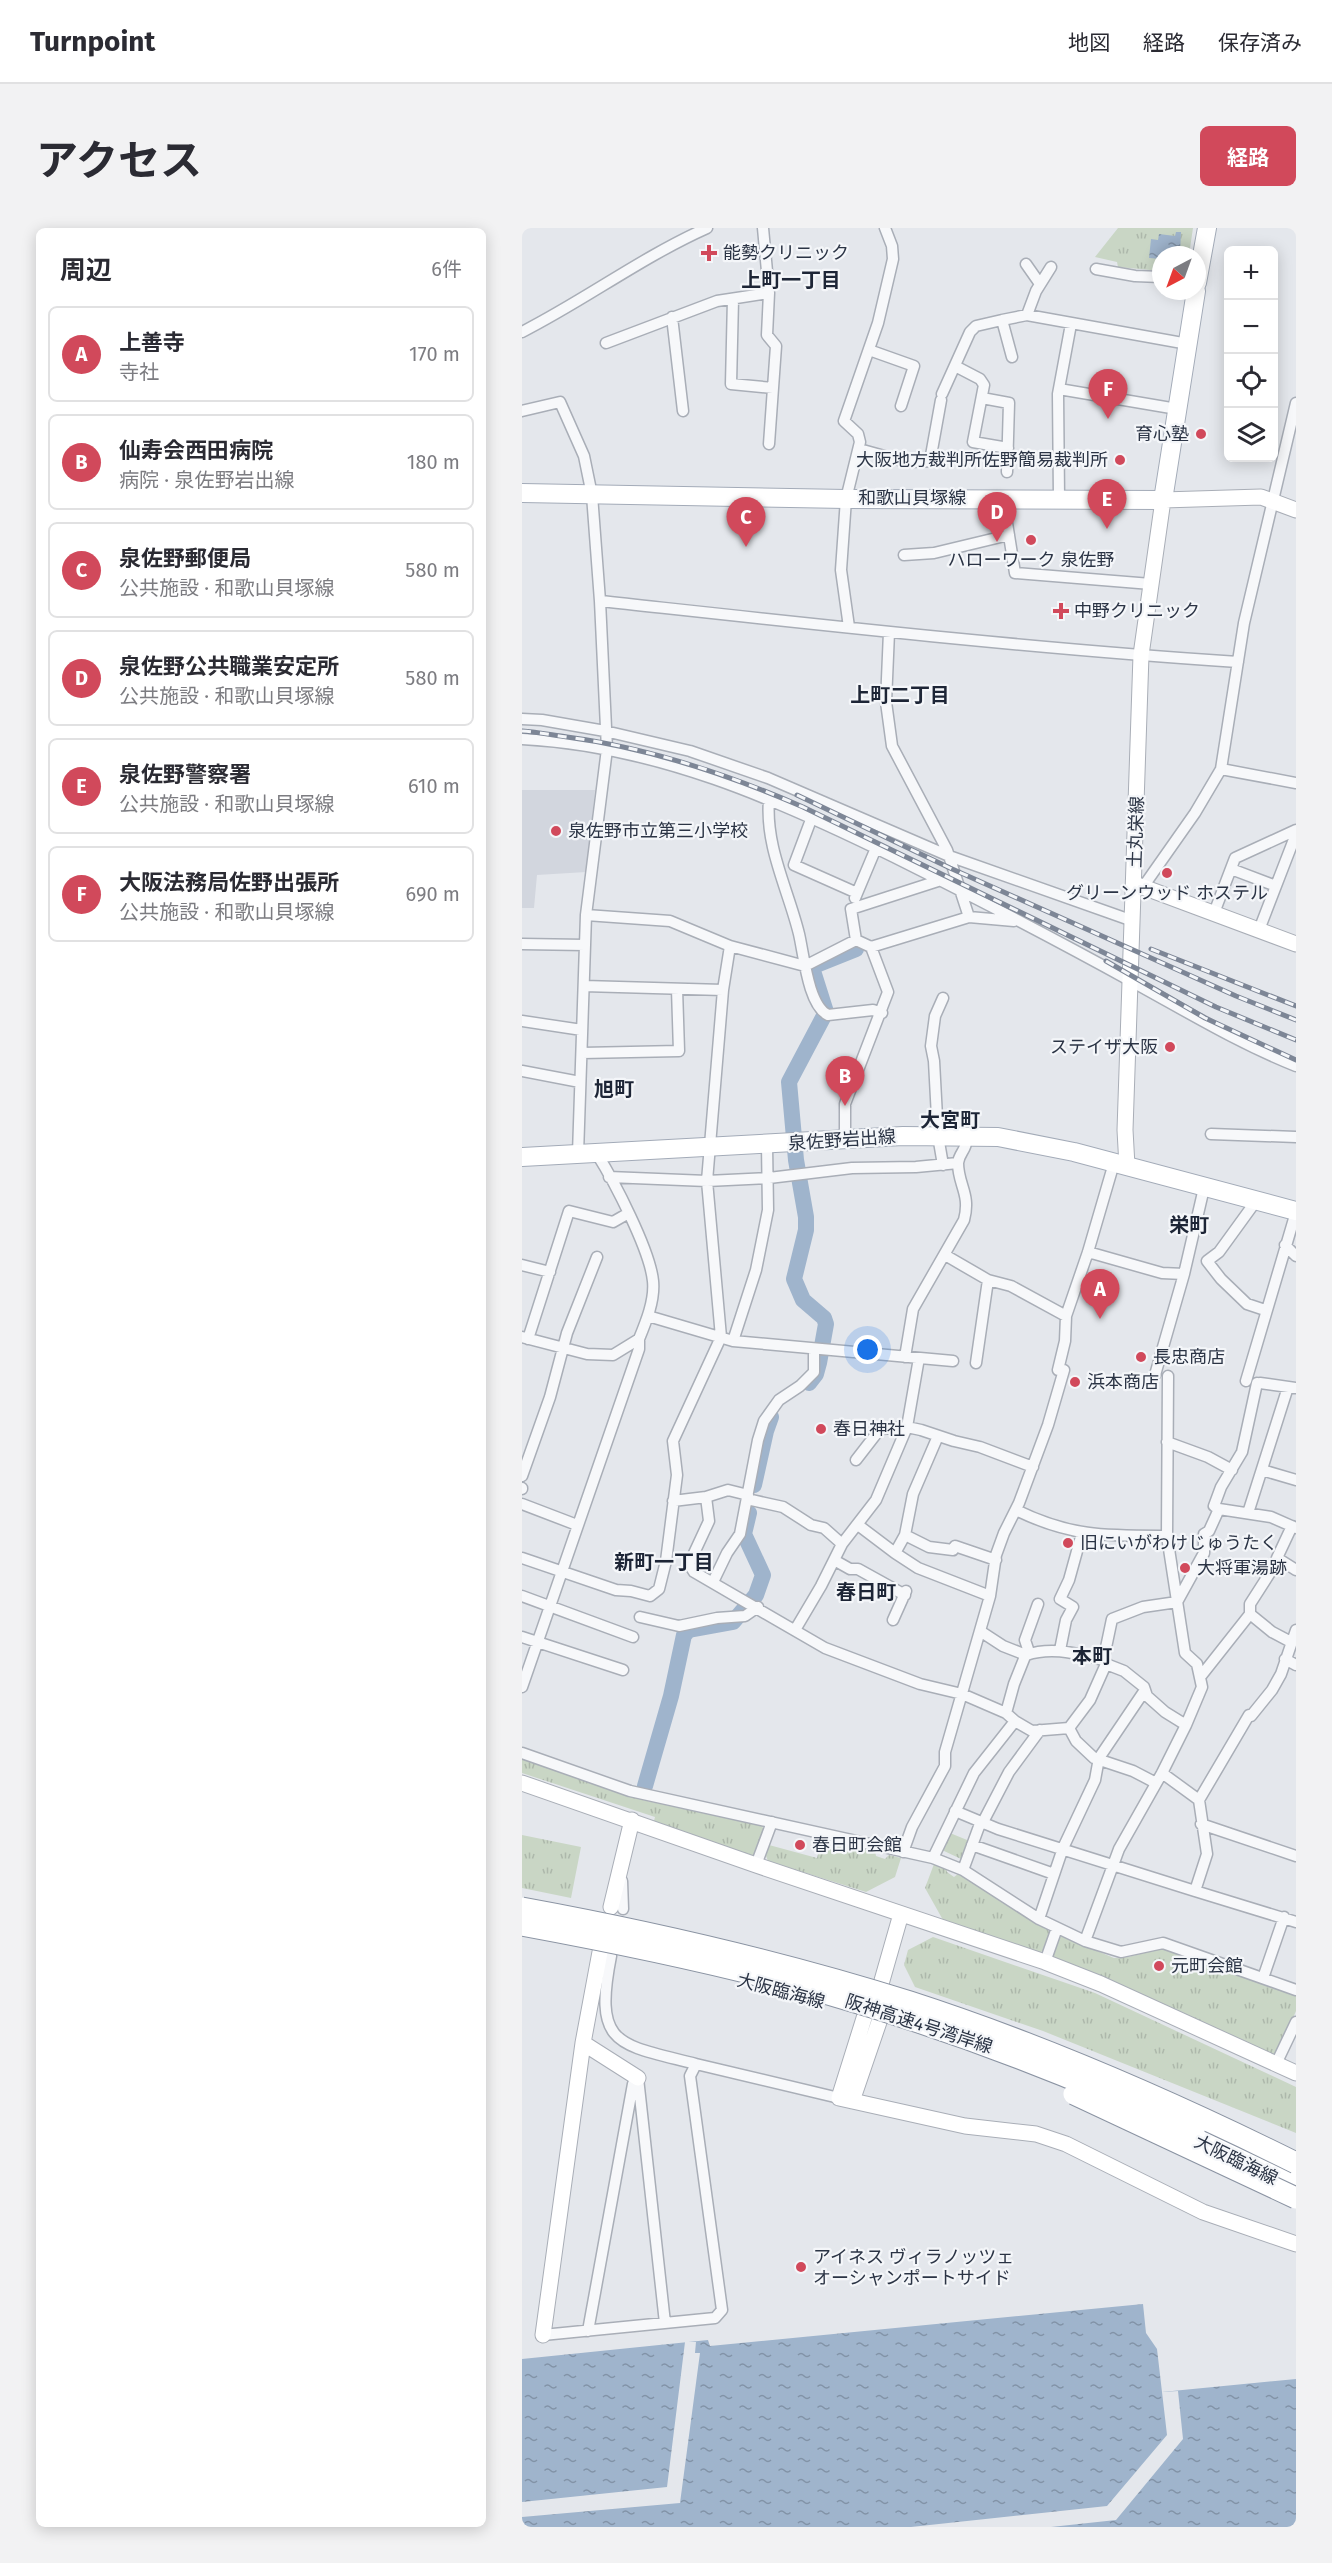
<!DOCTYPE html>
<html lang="ja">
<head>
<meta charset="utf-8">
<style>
	:root { --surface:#fff; --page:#f2f2f3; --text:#2b2b33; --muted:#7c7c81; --line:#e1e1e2; --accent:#d1495b }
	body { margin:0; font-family:"Fira Sans","Noto Sans JP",sans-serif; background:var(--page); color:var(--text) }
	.controls { position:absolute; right:18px; top:18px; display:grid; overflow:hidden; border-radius:9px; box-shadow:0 3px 15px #0003 }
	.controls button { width:54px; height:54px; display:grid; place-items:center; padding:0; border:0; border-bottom:2px solid var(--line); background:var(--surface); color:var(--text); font:30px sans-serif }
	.compass { position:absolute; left:630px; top:18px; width:54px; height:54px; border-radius:50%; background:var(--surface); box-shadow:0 3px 15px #0003; rotate:221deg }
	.you { position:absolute; left:346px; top:1122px; width:21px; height:21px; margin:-15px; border:4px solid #fff; border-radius:50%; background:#1a73e8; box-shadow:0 0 0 9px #1a73e833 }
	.badge { display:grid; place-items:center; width:39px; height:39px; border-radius:50%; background:var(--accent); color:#fff; font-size:20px; font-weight:700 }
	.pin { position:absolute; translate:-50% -50px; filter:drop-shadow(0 2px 3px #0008) }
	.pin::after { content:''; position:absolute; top:32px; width:21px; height:18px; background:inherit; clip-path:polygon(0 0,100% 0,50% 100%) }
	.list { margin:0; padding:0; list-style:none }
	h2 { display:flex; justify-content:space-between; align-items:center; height:78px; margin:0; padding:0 24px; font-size:26px }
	h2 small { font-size:20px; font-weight:400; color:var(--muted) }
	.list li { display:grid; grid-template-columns:39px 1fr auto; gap:18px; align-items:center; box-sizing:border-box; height:96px; margin:0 12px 12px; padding:0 12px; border:2px solid var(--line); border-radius:9px }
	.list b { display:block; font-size:22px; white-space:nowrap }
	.list p { margin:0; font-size:20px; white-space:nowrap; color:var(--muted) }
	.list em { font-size:20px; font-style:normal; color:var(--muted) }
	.icon { flex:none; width:33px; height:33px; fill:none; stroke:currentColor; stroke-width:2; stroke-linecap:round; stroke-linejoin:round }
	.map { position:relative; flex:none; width:774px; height:2299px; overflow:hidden; border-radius:9px }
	header { display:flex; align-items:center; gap:36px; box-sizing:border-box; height:84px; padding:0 30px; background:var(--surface); border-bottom:2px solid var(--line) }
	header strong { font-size:28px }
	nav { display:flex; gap:33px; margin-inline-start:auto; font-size:21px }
	.intro { display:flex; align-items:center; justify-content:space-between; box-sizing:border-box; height:144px; padding:0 36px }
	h1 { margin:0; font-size:42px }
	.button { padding:15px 27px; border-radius:9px; background:var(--accent); color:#fff; font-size:21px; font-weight:700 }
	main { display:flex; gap:36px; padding:0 36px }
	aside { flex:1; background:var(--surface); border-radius:9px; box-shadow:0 3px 15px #0003 }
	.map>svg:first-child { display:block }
	.built { fill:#d2d6de }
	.grass { fill:url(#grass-tufts) }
	.water { fill:url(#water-ripples) }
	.pier { fill:#e4e7ec }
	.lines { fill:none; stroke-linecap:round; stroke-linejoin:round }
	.river { stroke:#9fb4cc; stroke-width:16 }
	.street-casing { stroke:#a9aeb7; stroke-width:13 }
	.secondary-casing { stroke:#a9aeb7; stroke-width:17 }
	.primary-casing { stroke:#a3abb8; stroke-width:20 }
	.highway-casing { stroke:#8b94a3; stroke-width:23 }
	.street { stroke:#f7f8fa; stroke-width:10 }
	.secondary { stroke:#fff; stroke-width:15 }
	.primary { stroke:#fff; stroke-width:18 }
	.highway { stroke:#fff; stroke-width:21 }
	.rail-casing { stroke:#7d8696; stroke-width:5 }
	.rail { stroke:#f4f6f9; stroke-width:3; stroke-dasharray:9; stroke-linecap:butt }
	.highway-bridge-casing { stroke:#8b94a3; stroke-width:23; stroke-linecap:butt }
	.highway-bridge { stroke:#fff; stroke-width:21 }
	.poi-dot { fill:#d1495b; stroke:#f4f6f9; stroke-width:2 }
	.labels { text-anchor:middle; stroke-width:4.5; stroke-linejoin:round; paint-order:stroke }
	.poi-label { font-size:18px; fill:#2b3445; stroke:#f4f6f9; text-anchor:start }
	.street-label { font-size:18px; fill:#2b3445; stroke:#f4f6f9 }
	.neighbourhood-label { font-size:20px; font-weight:bold; fill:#1d2536; stroke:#f4f6f9 }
</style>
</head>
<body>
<header>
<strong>Turnpoint</strong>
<nav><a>地図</a><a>経路</a><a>保存済み</a></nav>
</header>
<div class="intro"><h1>アクセス</h1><a class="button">経路</a></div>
<main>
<aside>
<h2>周辺<small>6件</small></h2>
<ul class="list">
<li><span class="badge">A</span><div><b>上善寺</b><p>寺社</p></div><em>170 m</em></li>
<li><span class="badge">B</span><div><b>仙寿会西田病院</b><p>病院 · 泉佐野岩出線</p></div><em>180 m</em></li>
<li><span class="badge">C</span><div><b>泉佐野郵便局</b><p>公共施設 · 和歌山貝塚線</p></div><em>580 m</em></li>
<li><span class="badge">D</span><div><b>泉佐野公共職業安定所</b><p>公共施設 · 和歌山貝塚線</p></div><em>580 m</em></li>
<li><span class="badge">E</span><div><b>泉佐野警察署</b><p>公共施設 · 和歌山貝塚線</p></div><em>610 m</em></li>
<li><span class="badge">F</span><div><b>大阪法務局佐野出張所</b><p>公共施設 · 和歌山貝塚線</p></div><em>690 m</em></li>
</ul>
</aside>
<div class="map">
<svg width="774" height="2299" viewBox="0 0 774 2299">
	<defs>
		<pattern id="grass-tufts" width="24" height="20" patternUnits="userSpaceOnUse" patternTransform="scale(1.5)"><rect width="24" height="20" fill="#c9d6c5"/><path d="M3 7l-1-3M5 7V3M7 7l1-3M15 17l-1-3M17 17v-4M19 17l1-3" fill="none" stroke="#adb8ab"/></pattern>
		<pattern id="water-ripples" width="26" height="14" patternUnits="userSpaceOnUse" patternTransform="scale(1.5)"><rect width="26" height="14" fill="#9fb4cc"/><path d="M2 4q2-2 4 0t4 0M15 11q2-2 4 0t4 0" fill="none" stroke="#8293a7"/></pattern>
	</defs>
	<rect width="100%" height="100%" fill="#e4e7ec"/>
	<path class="built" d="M0,562H73L64,644L15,647L12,680H0Z"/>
	<path class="grass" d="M596,0H671L667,27H639V43L596,39L595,34L573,29Z
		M0,1530L121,1572L240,1598L242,1602L232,1628L230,1629L132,1593L133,1589L0,1545Z
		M428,1605L450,1614L443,1630L439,1631L420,1622Z
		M0,1607L59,1619L49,1670L0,1660Z
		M300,1611L353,1623L354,1628L363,1631L367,1627L379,1630L373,1649L344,1664L246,1633L244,1628L247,1617L295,1630Z
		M412,1636L424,1639L425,1644L432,1649L436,1646L526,1702L528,1705L521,1723L516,1725L421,1692L403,1660Z
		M539,1708L592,1730L606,1729L642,1720L774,1766V1783L755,1827L751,1829L531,1731L529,1728Z
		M411,1709L573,1765L774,1859V1905L521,1803L393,1759L382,1737L386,1722Z"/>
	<path class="water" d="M654,4H659L658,26L639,27V31L627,30L629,11L636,12L637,6L653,8Z
		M621,2076L624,2105L635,2121L640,2164L774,2151V2299H0V2131L186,2112L188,2118Z"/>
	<path class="pier" d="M163,2114H174L173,2125H178L158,2275L0,2289V2274L145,2259Z
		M656,2163L661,2211L594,2292L529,2299H389L585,2278L645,2207L640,2164Z"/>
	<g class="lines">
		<path class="river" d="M287,1155L294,1146L297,1135L304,1096L302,1090L281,1072L272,1051L284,1002V989L274,932L267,854L304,784L291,743L294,737L334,721
			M232,1257L244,1203L249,1189
			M123,1558L149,1468L162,1407L167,1402L211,1394L234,1367L241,1347L222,1306L227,1285"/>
		<defs>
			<path id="street" d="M241,0L247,65L245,107L254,118L247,216
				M504,36L518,56
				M574,41L613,48L639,49
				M211,71L209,156L251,160
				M505,87L514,63L529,39
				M150,89L161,183
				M0,104C63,72 120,29 185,0
				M84,115L195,73L247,65
				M347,122L392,138L379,178
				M490,129L480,92L505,87L666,116
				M433,138L458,151L462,157L451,214L486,220
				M537,161L655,181
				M420,166L448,104L454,98L480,92
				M460,170L487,175L485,244
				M0,183L38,174L62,228L70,267L78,373L85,521L64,687L56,926
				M337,221L384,234L420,233
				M408,233L419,172
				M481,270L493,345L629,356
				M537,270L536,166L549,96
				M382,327L412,325L487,307
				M78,373C291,396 503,420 716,434
				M327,399L319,342L324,271L338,214L336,206L322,193L356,95L371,31L370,18L363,0
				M367,404L364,474L370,518L425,622L447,689L492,693
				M0,491L20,492L83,503L168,523L246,550L427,628L611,693
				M0,511C134,518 254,571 372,629C452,669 531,710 609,753C664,783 716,815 774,838
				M699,541L774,555
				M247,571C243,619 266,661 277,706C282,727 286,777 306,787L351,782L360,785
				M290,589L272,637L335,665
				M709,641L754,658
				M621,659L673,585L699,541L722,395L774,175
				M333,670L354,620
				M692,685L713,630L774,602
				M64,687L148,693L208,718L283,738L334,712L349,719L447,689
				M737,702L774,606
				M334,712L329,681L419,652
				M0,716L63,717
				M62,758L201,762
				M421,770L413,788L409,818L412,833L416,908L421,937
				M0,793L60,802
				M60,825L157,823L155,761
				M0,843L58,854
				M689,906L774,909
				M326,912L323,903V876L366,764L349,719
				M87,949L185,953L247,950L330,940L394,939L436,935
				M734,973L697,1024L685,1033L699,1051L725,1076L743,1082
				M763,1017L774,1028
				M566,1024L640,1045L662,1046
				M423,1027L466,1052L489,1058L544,1088
				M0,1037L28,1044
				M126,1088L211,1113L431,1133
				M0,1109L65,1126L91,1127L117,1111C124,1094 133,1072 131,1053C128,1022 92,953 75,926
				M6,1111L47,983L91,994L105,986
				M211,1113L234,1042L246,982L245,917
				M383,1129L391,1081L442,992C449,966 436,957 436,935C437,924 446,922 444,908
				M454,1135L466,1052
				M536,1142L543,1113L544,1088L566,1024L592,935
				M633,1147L662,1046L682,960
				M724,1153L774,984
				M738,1155L774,1160
				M645,1214L686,1229L710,1242
				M334,1232L358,1201L385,1199L399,1202L432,1213L458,1219L511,1239
				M740,1242L774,1252
				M0,1248L28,1169L45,1105L75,1029
				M0,1260V1261
				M184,1269L187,1293L167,1336L172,1344L303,1420L398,1456L440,1466L484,1485L493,1493L510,1503L547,1500L554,1513L572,1530L611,1543L634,1555
				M225,1271L261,1279L289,1297L302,1300L320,1316
				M151,1273L184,1269L206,1262L226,1267
				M0,1276L55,1297
				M697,1281L692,1278L699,1259L720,1224L735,1155
				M494,1282C549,1309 585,1308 645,1308
				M726,1285L766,1159
				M336,1297L373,1325L383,1307L391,1266L416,1208
				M770,1298L755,1330L774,1342
				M383,1307L407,1319L431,1322L433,1318L474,1332
				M373,1325L396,1340L468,1368
				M0,1330L94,1362L109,1363L128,1368L137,1361L144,1333L155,1247L151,1213L199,1109L185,953L201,762L208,718
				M312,1332L328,1341H336L383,1367
				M191,1354L205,1325L218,1306L236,1212L242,1193L257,1172L278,1158L292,1144V1121
				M0,1368L111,1409
				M728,1386L750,1404L769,1414
				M118,1389L157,1398L195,1390L223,1388L236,1379
				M371,1392L384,1363
				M273,1402L299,1358L320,1316L354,1272L385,1199L397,1130
				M458,1403L481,1418L504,1427C531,1418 555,1426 582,1432
				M0,1409L101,1442
				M538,1422L544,1392L551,1379L538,1371L547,1352L560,1305
				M763,1431L774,1437
				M679,1448L728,1386V1376L753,1337L755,1330
				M0,1459L117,1121V1111
				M484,1485L492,1456L506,1421L503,1412L516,1376
				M727,1487L677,1572L685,1626L673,1663L774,1694
				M729,1488L750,1462L759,1446L774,1402
				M664,1497L643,1484L625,1468L622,1459L602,1443L584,1436L582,1429L590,1391L621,1379L655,1374L682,1325V1306L687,1303L697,1281L749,1289L774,1300
				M547,1500L568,1472L584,1436
				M0,1525L108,1563L411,1630L441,1642L517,1691L563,1713L599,1724L641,1715L774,1762
				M640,1545L677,1572
				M433,1583L476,1601L673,1663
				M461,1594L487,1544L518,1502
				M679,1596L774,1628
				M450,1617L532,1646
				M381,1624L390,1599L423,1538V1524L468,1368L474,1327L482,1305L497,1275L526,1197L542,1142
				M411,1630L452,1545L493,1493
				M234,1637L250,1594
				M441,1642L459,1593
				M100,1653L101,1681
				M517,1691L541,1620L573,1552L577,1530L623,1462
				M563,1713L597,1621L640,1545L664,1497L680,1459L675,1436L663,1425L645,1308L646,1148
				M89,1728C71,1819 96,1816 174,1836
				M523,1734L535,1700
				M741,1750L762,1689
				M754,1836L774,1794
				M116,1850L143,2095
				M66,2103L111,1856L116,1850
				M21,2107L193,2090L200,2082L168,1848L174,1836L317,1870"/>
			<path id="secondary" d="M613,656L774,716
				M605,938L603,902L619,427L641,272L739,269L774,282
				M0,1555L234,1637L523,1734L579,1756L774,1845
				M89,1679L110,1592
				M379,1686L359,1756L343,1787L317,1870L443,1898L514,1906L544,1916L681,1984L774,2016
				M61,1815L116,1850
				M330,1873L358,1791V1774
				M21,2107L61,1815L78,1724"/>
			<path id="primary" d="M675,55L685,0
				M0,265L324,271L641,272L674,63
				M0,929L381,908L476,909L552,924L774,983"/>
			<path id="highway" d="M672,1904L774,1953"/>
		</defs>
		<use href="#street" class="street-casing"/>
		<use href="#secondary" class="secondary-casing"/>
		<use href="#primary" class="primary-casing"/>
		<use href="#highway" class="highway-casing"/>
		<use href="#street" class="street"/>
		<use href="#secondary" class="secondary"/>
		<use href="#primary" class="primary"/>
		<use href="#highway" class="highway"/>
		<defs>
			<path id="rail" d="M0,503C15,504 30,507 45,509C128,520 205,546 281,579L694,779L774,812
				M275,567L428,640L714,768L774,792
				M629,721L774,778
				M584,733L683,790L774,832"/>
		</defs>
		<use href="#rail" class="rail-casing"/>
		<use href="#rail" class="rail"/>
		<defs>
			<path id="highway-bridge" d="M0,1680C131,1704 261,1734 388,1774C521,1817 649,1873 774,1935
				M0,1697C103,1716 206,1737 306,1766C432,1802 553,1849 672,1904
				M552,1866L774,1970"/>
		</defs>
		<use href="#highway-bridge" class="highway-bridge-casing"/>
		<use href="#highway-bridge" class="highway-bridge"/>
	</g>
	<g class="poi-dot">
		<path d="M184 16h6v6h6v6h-6v6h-6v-6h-6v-6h6z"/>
		<circle cx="679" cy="206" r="6"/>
		<circle cx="598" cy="232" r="6"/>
		<circle cx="509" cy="312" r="6"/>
		<path d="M536 374h6v6h6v6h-6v6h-6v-6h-6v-6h6z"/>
		<circle cx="34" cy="603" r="6"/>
		<circle cx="645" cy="645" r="6"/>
		<circle cx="648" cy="819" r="6"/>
		<circle cx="619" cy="1129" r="6"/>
		<circle cx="553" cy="1154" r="6"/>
		<circle cx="299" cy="1201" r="6"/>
		<circle cx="546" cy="1315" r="6"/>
		<circle cx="663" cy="1340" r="6"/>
		<circle cx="278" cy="1617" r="6"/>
		<circle cx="637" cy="1738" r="6"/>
		<circle cx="279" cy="2039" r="6"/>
	</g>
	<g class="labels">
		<g class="poi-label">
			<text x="201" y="31">能勢クリニック</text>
			<text x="667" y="212" text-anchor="end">育心塾</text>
			<text x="586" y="238" text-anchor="end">大阪地方裁判所佐野簡易裁判所</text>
			<text x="509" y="338" text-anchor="middle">ハローワーク 泉佐野</text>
			<text x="552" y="389">中野クリニック</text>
			<text x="46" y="609">泉佐野市立第三小学校</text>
			<text x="645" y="671" text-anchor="middle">グリーンウッド ホステル</text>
			<text x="636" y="825" text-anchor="end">ステイザ大阪</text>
			<text x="631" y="1135">長忠商店</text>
			<text x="565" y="1160">浜本商店</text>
			<text x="311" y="1207">春日神社</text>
			<text x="558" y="1321">旧にいがわけじゅうたく</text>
			<text x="675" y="1346">大将軍湯跡</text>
			<text x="290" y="1623">春日町会館</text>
			<text x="649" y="1744">元町会館</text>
			<text x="291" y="2035">アイネス ヴィラノッツェ<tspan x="291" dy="21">オーシャンポートサイド</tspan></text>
		</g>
		<g class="street-label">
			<text x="390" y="276">和歌山貝塚線</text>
			<text transform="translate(614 604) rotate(-88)" y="6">土丸栄線</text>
			<text transform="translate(320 912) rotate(-4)" y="6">泉佐野岩出線</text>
			<text transform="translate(259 1763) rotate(15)" y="6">大阪臨海線</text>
			<text transform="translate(397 1796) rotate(18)" y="6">阪神高速4号湾岸線</text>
			<text transform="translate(714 1932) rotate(26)" y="6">大阪臨海線</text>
		</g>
		<g class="neighbourhood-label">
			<text x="269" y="59">上町一丁目</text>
			<text x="378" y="474">上町二丁目</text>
			<text x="92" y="868">旭町</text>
			<text x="428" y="899">大宮町</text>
			<text x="667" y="1004">栄町</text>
			<text x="142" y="1341">新町一丁目</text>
			<text x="344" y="1371">春日町</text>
			<text x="570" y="1435">本町</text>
		</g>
	</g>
</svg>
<div class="controls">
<button>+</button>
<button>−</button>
<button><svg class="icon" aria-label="locate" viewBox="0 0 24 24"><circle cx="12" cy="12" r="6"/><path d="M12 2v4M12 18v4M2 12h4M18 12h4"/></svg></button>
<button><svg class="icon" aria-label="layers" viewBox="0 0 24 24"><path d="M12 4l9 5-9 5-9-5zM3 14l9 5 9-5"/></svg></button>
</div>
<svg class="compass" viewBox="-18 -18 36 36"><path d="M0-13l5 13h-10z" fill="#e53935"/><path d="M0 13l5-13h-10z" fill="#7c7c81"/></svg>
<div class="you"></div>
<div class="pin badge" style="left:578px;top:1091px">A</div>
<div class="pin badge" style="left:323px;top:878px">B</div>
<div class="pin badge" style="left:224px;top:319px">C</div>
<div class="pin badge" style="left:475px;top:314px">D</div>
<div class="pin badge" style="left:585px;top:301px">E</div>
<div class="pin badge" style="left:586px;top:191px">F</div>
</div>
</main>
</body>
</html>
